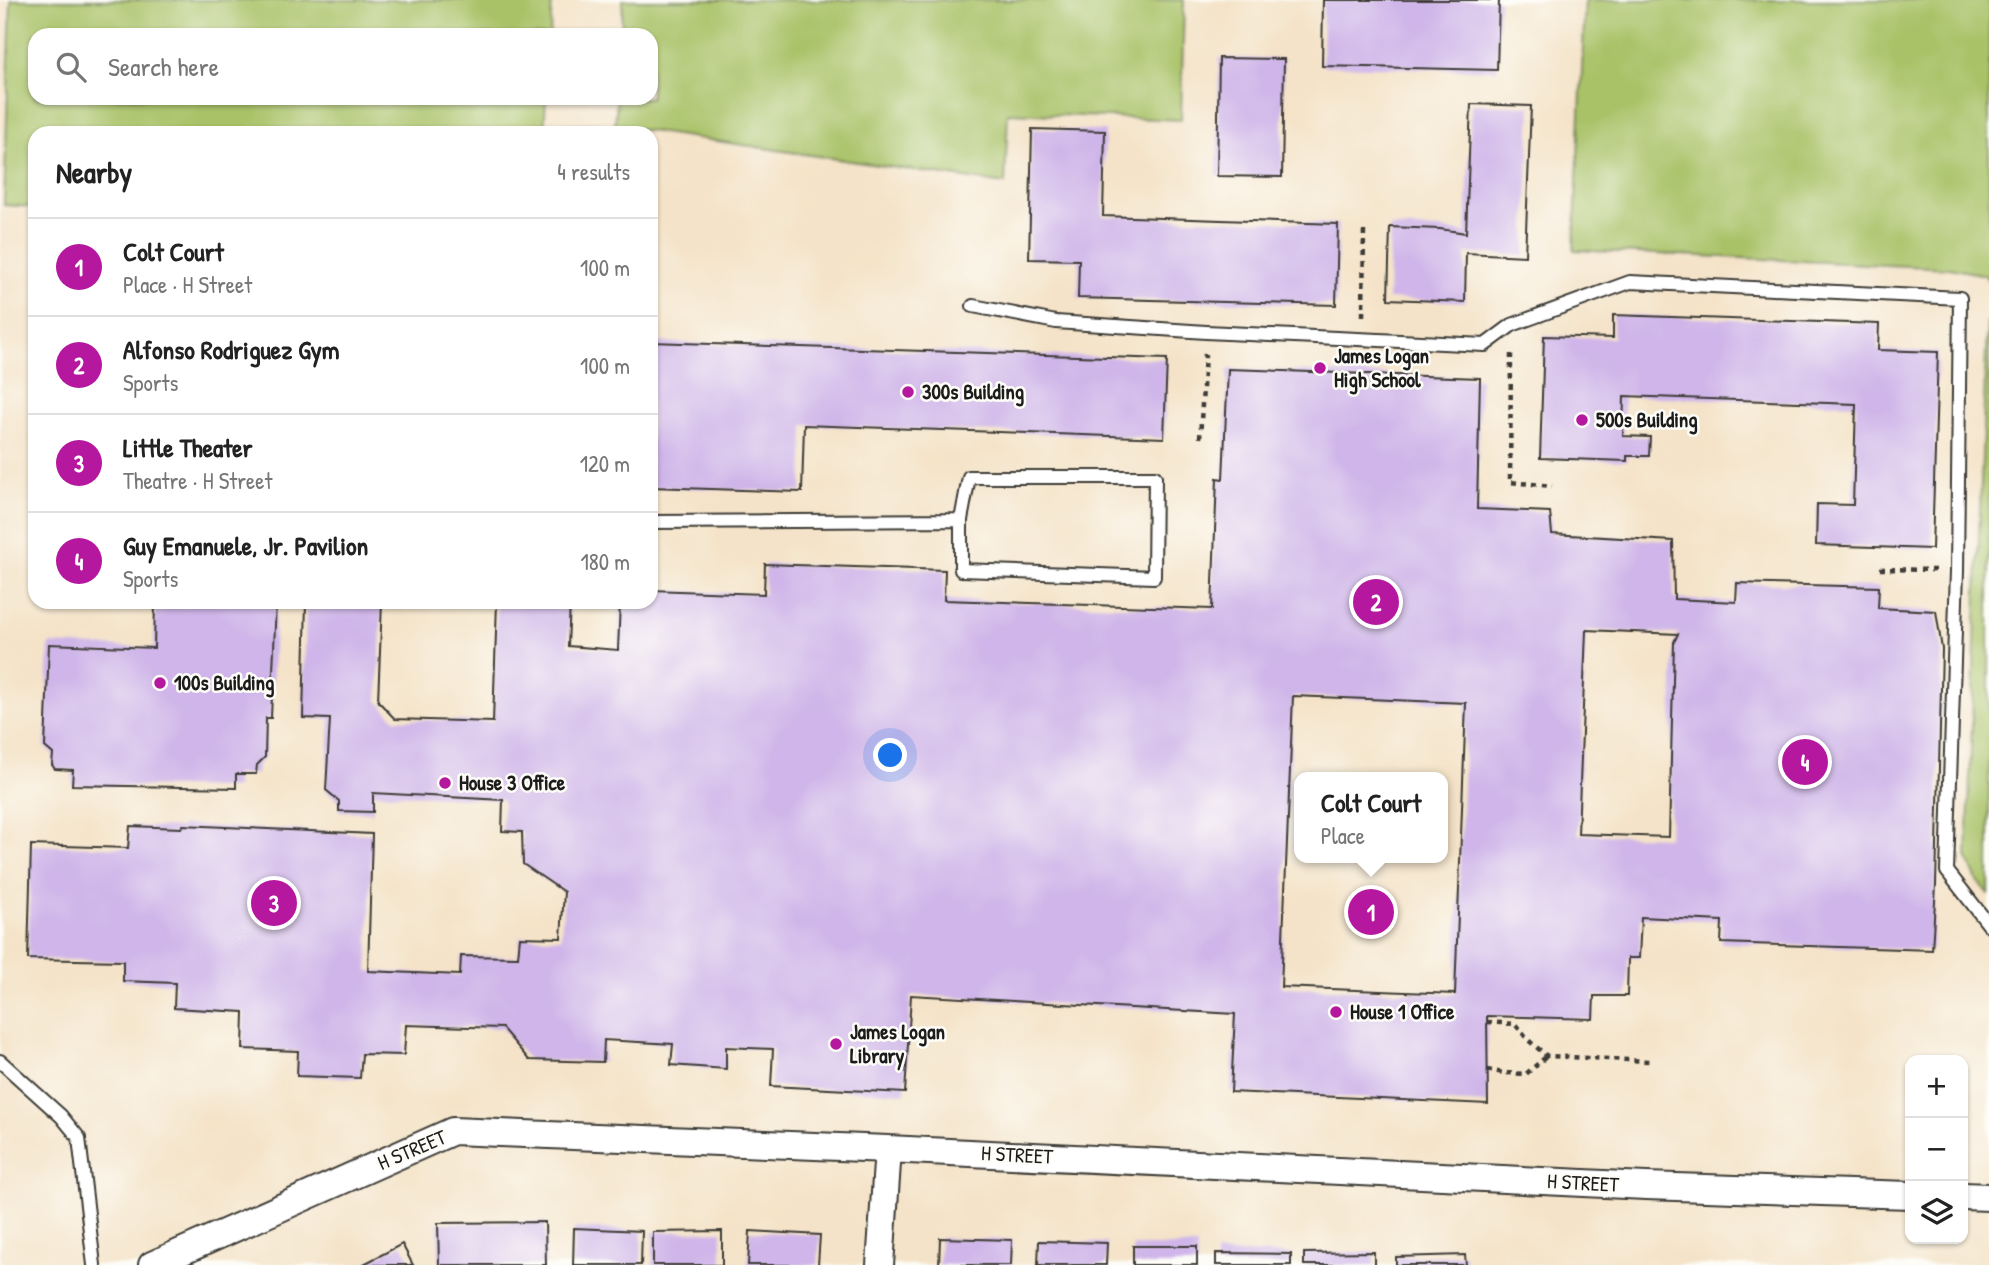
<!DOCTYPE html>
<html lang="en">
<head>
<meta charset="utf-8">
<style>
	:root { --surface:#fff; --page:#f6f6f6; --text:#222; --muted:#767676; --line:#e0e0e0; --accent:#b5179e }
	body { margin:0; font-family:"Patrick Hand",sans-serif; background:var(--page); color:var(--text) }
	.controls { position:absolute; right:21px; bottom:21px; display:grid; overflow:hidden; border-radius:14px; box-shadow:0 2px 5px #0004 }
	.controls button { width:63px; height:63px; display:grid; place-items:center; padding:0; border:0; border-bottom:2px solid var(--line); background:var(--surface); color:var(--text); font:35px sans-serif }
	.you { position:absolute; left:891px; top:756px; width:24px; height:24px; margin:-18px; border:5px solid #fff; border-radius:50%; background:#1a73e8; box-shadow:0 0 0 10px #1a73e833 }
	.badge { display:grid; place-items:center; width:46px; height:46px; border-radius:50%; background:var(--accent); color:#fff; font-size:23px; font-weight:700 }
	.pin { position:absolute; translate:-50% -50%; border:4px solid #fff; box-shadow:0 2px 7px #0006 }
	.popup { position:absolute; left:1294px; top:772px; width:154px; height:91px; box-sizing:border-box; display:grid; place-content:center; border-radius:14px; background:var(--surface); filter:drop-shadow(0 2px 5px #0005); font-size:23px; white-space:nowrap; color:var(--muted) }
	.popup b { font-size:26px; color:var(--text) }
	.popup::after { content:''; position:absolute; left:50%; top:100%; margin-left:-14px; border:14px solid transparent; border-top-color:var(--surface) }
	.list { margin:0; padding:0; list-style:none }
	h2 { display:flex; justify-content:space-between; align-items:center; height:91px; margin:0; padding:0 28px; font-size:30px }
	h2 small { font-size:23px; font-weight:400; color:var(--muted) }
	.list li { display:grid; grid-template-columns:46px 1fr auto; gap:21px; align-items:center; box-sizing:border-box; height:98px; padding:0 28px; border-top:2px solid var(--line) }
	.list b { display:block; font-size:26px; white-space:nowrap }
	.list p { margin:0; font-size:23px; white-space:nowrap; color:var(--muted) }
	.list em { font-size:23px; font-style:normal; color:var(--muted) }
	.icon { flex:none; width:38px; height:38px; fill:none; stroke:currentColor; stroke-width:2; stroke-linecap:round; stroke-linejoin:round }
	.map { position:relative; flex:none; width:1989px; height:1265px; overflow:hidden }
	.search { position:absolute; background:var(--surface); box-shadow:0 2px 5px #0004; left:28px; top:28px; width:630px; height:77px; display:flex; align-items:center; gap:18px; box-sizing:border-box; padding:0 24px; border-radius:21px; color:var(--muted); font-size:26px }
	.panel { position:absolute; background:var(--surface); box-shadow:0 2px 5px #0004; left:28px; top:126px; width:630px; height:483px; border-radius:21px }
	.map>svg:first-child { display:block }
	.green { fill:#a9c268; stroke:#626f42; stroke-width:2 }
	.building { fill:#cfb5e9; fill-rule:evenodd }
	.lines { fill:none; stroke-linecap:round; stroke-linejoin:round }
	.lane-casing { stroke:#3c3a36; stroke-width:16 }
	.street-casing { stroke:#3c3a36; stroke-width:30 }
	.path { stroke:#3c3a36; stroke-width:4.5; stroke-dasharray:5 5; stroke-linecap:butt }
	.lane { stroke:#fff; stroke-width:12 }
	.street { stroke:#fff; stroke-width:26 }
	.poi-dot { fill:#b5179e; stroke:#fdfcf7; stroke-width:2.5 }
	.labels { text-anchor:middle; stroke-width:5; stroke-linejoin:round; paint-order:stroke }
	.poi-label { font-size:21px; font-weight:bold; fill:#1c1c1c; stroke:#fdfcf7; text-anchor:start }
	.street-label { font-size:21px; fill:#1c1c1c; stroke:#fdfcf7 }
</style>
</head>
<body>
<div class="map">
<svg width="1989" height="1265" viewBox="0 0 1989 1265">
	<rect width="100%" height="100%" fill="#fdfcf7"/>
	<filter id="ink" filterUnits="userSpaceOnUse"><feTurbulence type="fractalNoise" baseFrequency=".0143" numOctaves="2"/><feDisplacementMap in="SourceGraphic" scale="14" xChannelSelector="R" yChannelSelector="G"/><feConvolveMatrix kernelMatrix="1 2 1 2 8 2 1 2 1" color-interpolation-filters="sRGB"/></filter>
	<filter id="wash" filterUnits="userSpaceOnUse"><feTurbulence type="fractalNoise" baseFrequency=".00686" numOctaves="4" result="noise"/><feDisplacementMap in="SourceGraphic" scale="28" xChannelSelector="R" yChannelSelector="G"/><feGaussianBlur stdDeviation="1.57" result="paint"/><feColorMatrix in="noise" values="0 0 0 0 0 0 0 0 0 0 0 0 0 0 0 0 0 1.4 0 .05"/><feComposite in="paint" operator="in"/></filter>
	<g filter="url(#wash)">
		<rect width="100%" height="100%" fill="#f4e3c8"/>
		<path class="green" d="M11,0H552L550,35H35V98H546L544,133H35V207L4,205Z
			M623,0H1184L1181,120L1008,113L1005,184L615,126L617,98H651V35H621Z
			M1585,0H1989V282L1985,275L1949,268L1574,250Z
			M1987,322H1989V894L1977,881L1967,857Z"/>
		<g id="blocks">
			<path class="building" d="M1323,0H1499L1497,70L1322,66Z
				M1219,58L1284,59L1282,177L1217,176Z
				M1471,104L1531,106L1525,256L1466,253L1465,302L1388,299L1390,227L1440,229L1466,233Z
				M1032,129L1105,131L1103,216L1338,224L1336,305L1078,298L1079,260L1029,259Z
				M1613,315L1879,324L1878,350L1938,352L1932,549L1816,545L1817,504L1853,505L1856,404L1624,396L1623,436L1650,437L1649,456H1627V461L1540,458L1544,336L1613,338Z
				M651,342L1167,359L1164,438L804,425L802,492L651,487Z
				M1228,369L1480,378L1477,509L1550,512L1552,534L1673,541L1674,599L1736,602L1737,583L1879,587L1878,608L1936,611L1942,649L1936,885L1932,950L1721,943L1722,921L1641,917L1639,958H1628L1627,996H1594L1593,1019L1487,1016L1488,1104L1231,1092L1235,1014L911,995L905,1093L771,1086L773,1049L726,1047V1069L671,1065L673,1044L604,1040L603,1062L529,1060L502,1028L406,1025L404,1055L362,1054L360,1078L297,1076L298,1051L243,1049L244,1012L174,1008L175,983L123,981V961L28,959L31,845L128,848L130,826L181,828L183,825L372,834L368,971L460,975L461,956L518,957L520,937L561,938L564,892L523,864L522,832L502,831L503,800L373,793V812L339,811V801L326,790L330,719L303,718L306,602H382L378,701L395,719L493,722L497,602H570L568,646L618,650L620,602H651V590L764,594L765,564L945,570L944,600L1212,609L1217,478L1223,479ZM1586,630L1678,634L1674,642L1669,837L1578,834ZM1293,696L1466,703L1455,994L1281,987Z
				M155,602H276L271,718H266L265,757L257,765L256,774H236V788L72,785L73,770L55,769L52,765L53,754L45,747L49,644L154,648Z
				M545,1222L546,1265H439L438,1223Z
				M574,1228L642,1231L641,1265H573Z
				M722,1231V1265H653V1232Z
				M750,1231L820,1235L818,1265H748Z
				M940,1238L1012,1240L1011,1265H939Z
				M1039,1241L1107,1243L1106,1265H1038Z
				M402,1244L413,1265H362Z
				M1133,1246H1197V1265H1133Z
				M1374,1252V1265H1304V1253Z
				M1216,1253L1291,1254V1265H1216Z
				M1465,1255L1466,1265H1396V1257Z"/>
		</g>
	</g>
	<g filter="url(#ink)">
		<use href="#blocks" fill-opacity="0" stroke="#3c3a36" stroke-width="2"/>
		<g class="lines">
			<defs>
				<path id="lane" d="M973,306L1056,322L1206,332L1485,345L1512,325L1630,282L1960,298L1957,571L1947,871L1989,925
					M969,477H1155L1154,577L961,570V520Z
					M651,522L961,520
					M0,1061L61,1116L79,1138L94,1265"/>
				<path id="street" d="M1963,1196L1989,1197
					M152,1265L453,1131L888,1149L1646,1186L1910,1195
					M880,1265L888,1149"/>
			</defs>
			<use href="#lane" class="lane-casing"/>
			<use href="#street" class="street-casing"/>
			<path class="path" d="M1363,316L1364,226
				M1511,354L1510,482L1552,486
				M1200,438L1205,354
				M1880,569L1935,570
				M1487,1022L1515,1024L1528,1040L1547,1056L1650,1061
				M1487,1070L1504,1073L1526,1074L1547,1056"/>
			<use href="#lane" class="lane"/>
			<use href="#street" class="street"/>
		</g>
	</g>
	<g class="poi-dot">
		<circle cx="1320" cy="368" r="7"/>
		<circle cx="908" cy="392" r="7"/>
		<circle cx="1582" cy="420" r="7"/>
		<circle cx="160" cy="683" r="7"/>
		<circle cx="445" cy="783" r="7"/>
		<circle cx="1336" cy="1012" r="7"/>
		<circle cx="836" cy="1044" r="7"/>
	</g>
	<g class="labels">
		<g class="poi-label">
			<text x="1334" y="363">James Logan<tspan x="1334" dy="24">High School</tspan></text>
			<text x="922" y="399">300s Building</text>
			<text x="1596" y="427">500s Building</text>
			<text x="174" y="690">100s Building</text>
			<text x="459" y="790">House 3 Office</text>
			<text x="1350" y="1019">House 1 Office</text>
			<text x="850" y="1039">James Logan<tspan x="850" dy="24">Library</tspan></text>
		</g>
		<g class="street-label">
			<text transform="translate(412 1150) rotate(-23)" y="7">H STREET</text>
			<text transform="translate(1017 1155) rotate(3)" y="7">H STREET</text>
			<text transform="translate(1583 1183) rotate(3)" y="7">H STREET</text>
		</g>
	</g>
</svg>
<div class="controls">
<button>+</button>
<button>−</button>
<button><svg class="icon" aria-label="layers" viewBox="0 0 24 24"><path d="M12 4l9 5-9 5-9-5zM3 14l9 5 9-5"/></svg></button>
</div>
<div class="you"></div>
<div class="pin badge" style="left:1371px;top:912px">1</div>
<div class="popup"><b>Colt Court</b>Place</div>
<div class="pin badge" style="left:1376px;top:602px">2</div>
<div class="pin badge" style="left:274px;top:903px">3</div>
<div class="pin badge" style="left:1805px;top:762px">4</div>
<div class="search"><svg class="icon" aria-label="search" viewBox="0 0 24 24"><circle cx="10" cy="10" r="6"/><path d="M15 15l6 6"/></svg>Search here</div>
<section class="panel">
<h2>Nearby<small>4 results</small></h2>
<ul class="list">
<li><span class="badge">1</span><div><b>Colt Court</b><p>Place · H Street</p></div><em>100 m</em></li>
<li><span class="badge">2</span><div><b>Alfonso Rodriguez Gym</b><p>Sports</p></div><em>100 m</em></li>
<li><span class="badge">3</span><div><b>Little Theater</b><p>Theatre · H Street</p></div><em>120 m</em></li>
<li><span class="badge">4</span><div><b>Guy Emanuele, Jr. Pavilion</b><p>Sports</p></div><em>180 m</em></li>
</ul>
</section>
</div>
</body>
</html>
